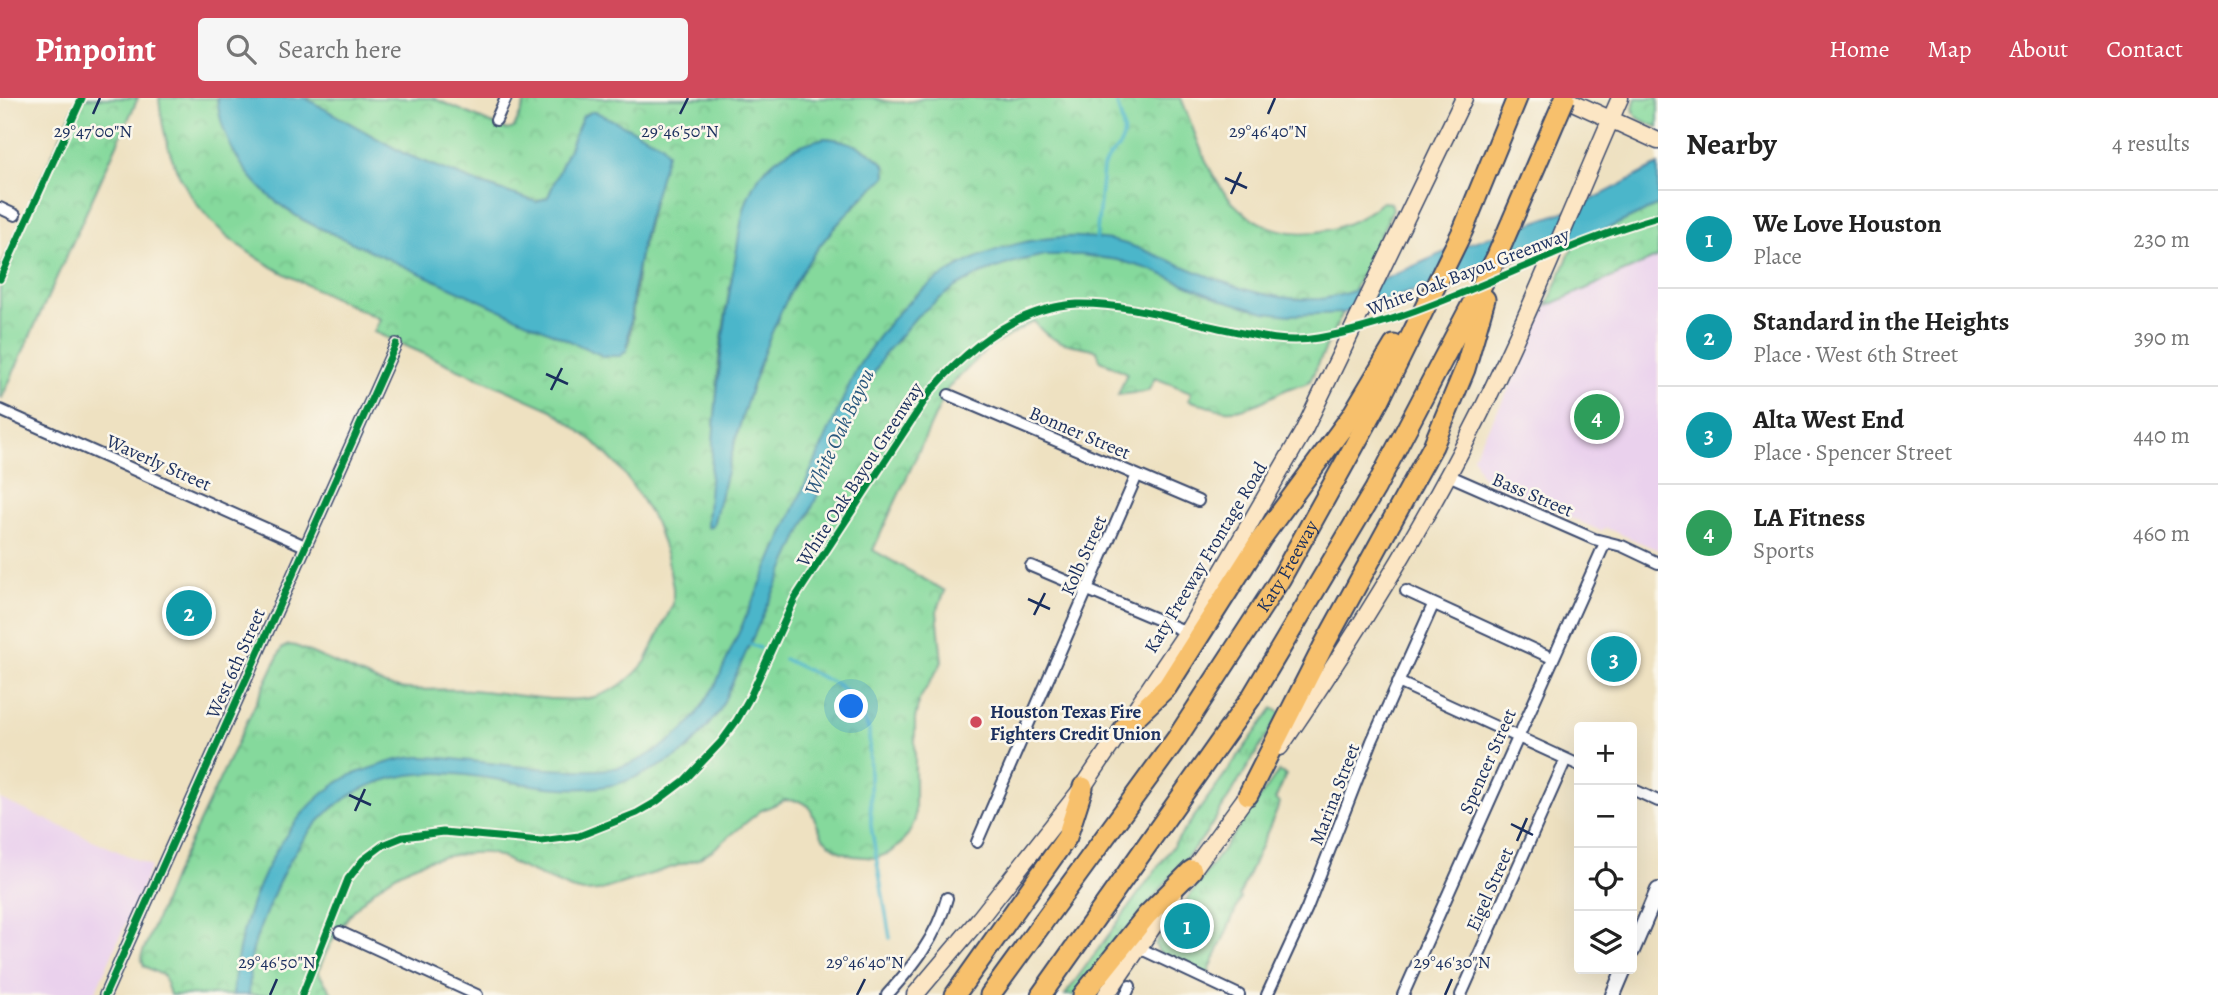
<!DOCTYPE html>
<html lang="en">
<head>
<meta charset="utf-8">
<style>
	:root { --surface:#fff; --page:#f6f6f6; --text:#222; --muted:#767676; --line:#e0e0e0; --accent:#d1495b }
	body { margin:0; font-family:Alegreya,serif; background:var(--page); color:var(--text) }
	.controls { position:absolute; right:21px; bottom:21px; display:grid; overflow:hidden; border-radius:7px; box-shadow:0 7px 28px #0002 }
	.controls button { width:63px; height:63px; display:grid; place-items:center; padding:0; border:0; border-bottom:2px solid var(--line); background:var(--surface); color:var(--text); font:35px sans-serif }
	.you { position:absolute; left:852px; top:609px; width:24px; height:24px; margin:-18px; border:5px solid #fff; border-radius:50%; background:#1a73e8; box-shadow:0 0 0 10px #1a73e833 }
	.badge { display:grid; place-items:center; width:46px; height:46px; border-radius:50%; background:var(--accent); color:#fff; font-size:23px; font-weight:700 }
	.pin { position:absolute; translate:-50% -50%; border:4px solid #fff; box-shadow:0 2px 7px #0006 }
	.list { margin:0; padding:0; list-style:none }
	h2 { display:flex; justify-content:space-between; align-items:center; height:91px; margin:0; padding:0 28px; font-size:30px }
	h2 small { font-size:23px; font-weight:400; color:var(--muted) }
	.list li { display:grid; grid-template-columns:46px 1fr auto; gap:21px; align-items:center; box-sizing:border-box; height:98px; padding:0 28px; border-top:2px solid var(--line) }
	.list b { display:block; font-size:26px; white-space:nowrap }
	.list p { margin:0; font-size:23px; white-space:nowrap; color:var(--muted) }
	.list em { font-size:23px; font-style:normal; color:var(--muted) }
	.icon { flex:none; width:38px; height:38px; fill:none; stroke:currentColor; stroke-width:2; stroke-linecap:round; stroke-linejoin:round }
	.map { position:relative; flex:none; width:1658px; height:897px; overflow:hidden }
	header { display:flex; align-items:center; gap:42px; box-sizing:border-box; height:98px; padding:0 35px; background:var(--accent); color:#fff }
	header strong { font-size:33px }
	nav { display:flex; gap:38px; margin-inline-start:auto; font-size:24px }
	.search { width:490px; height:63px; background:var(--page); display:flex; align-items:center; gap:18px; box-sizing:border-box; padding:0 24px; border-radius:7px; color:var(--muted); font-size:26px }
	main { display:flex }
	aside { flex:1; background:var(--surface) }
	.map>svg:first-child { display:block }
	.built { fill:#ead1ed }
	.grass { fill:url(#grass-tufts); stroke:#50847d; stroke-width:2 }
	.park { fill:url(#park-crowns); stroke:#50847d; stroke-width:2; fill-rule:evenodd }
	.water { fill:#4cb6ca; stroke:#347294; stroke-width:2 }
	.lines { fill:none; stroke-linecap:round; stroke-linejoin:round }
	.stream { stroke:#4cb6ca; stroke-width:3.5 }
	.minor-casing { stroke:#3b4a6d; stroke-width:14 }
	.tertiary-casing { stroke:#3b4a6d; stroke-width:18 }
	.secondary-casing { stroke:#3b4a6d; stroke-width:19 }
	.motorway-casing { stroke:#3b4a6d; stroke-width:23 }
	.minor { stroke:#fff; stroke-width:10 }
	.tertiary { stroke:#fff; stroke-width:14 }
	.secondary { stroke:#fce6c4; stroke-width:16 }
	.motorway { stroke:#f7c06c; stroke-width:19 }
	.motorway-bridge-casing { stroke:#3b4a6d; stroke-width:23; stroke-linecap:butt }
	.motorway-bridge { stroke:#f7c06c; stroke-width:19 }
	.cycleway-casing { stroke:#fbf7ec; stroke-width:11 }
	.cycleway { stroke:#00873e; stroke-width:7 }
	.ticks { fill:none; stroke:#1b2f5e; stroke-width:2.5 }
	.poi-dot { fill:#d1495b; stroke:#fbf7ec; stroke-width:2.5 }
	.labels { text-anchor:middle; stroke-width:5; stroke-linejoin:round; paint-order:stroke }
	.street-label { font-size:19px; fill:#1b2f5e; stroke:#fbf7ec }
	.poi-label { font-size:19px; font-weight:bold; fill:#1b2f5e; stroke:#fbf7ec; text-anchor:start }
	.water-label { font-size:21px; font-style:italic; fill:#2a587e; stroke:#fbf7ec }
	.ticks-label { font-size:18px; text-anchor:middle; fill:#1b2f5e; stroke:#fbf7ec; stroke-width:5; stroke-linejoin:round; paint-order:stroke }
</style>
</head>
<body>
<header>
<strong>Pinpoint</strong>
<div class="search"><svg class="icon" aria-label="search" viewBox="0 0 24 24"><circle cx="10" cy="10" r="6"/><path d="M15 15l6 6"/></svg>Search here</div>
<nav><a>Home</a><a>Map</a><a>About</a><a>Contact</a></nav>
</header>
<main>
<div class="map">
<svg width="1658" height="897" viewBox="0 0 1658 897">
	<defs>
		<pattern id="grass-tufts" width="24" height="20" patternUnits="userSpaceOnUse" patternTransform="scale(1.75)"><rect width="24" height="20" fill="#85d99c"/><path d="M3 7l-1-3M5 7V3M7 7l1-3M15 17l-1-3M17 17v-4M19 17l1-3" fill="none" stroke="#72bb89"/></pattern>
		<pattern id="park-crowns" width="20" height="18" patternUnits="userSpaceOnUse" patternTransform="scale(1.75)"><rect width="20" height="18" fill="#85d99c"/><path d="M2 6a3 3 0 1 1 6 0M12 15a3 3 0 1 1 6 0" fill="none" stroke="#72bb89"/></pattern>
	</defs>
	<rect width="100%" height="100%" fill="#fbf7ec"/>
	<filter id="ink" filterUnits="userSpaceOnUse"><feTurbulence type="fractalNoise" baseFrequency=".0143" numOctaves="2"/><feDisplacementMap in="SourceGraphic" scale="14" xChannelSelector="R" yChannelSelector="G"/><feConvolveMatrix kernelMatrix="1 2 1 2 8 2 1 2 1" color-interpolation-filters="sRGB"/></filter>
	<filter id="wash" filterUnits="userSpaceOnUse"><feTurbulence type="fractalNoise" baseFrequency=".00686" numOctaves="4" result="noise"/><feDisplacementMap in="SourceGraphic" scale="28" xChannelSelector="R" yChannelSelector="G"/><feGaussianBlur stdDeviation="1.57" result="paint"/><feColorMatrix in="noise" values="0 0 0 0 0 0 0 0 0 0 0 0 0 0 0 0 0 1.4 0 .05"/><feComposite in="paint" operator="in"/></filter>
	<g filter="url(#wash)">
		<rect width="100%" height="100%" fill="#eee1c1"/>
		<path class="built" d="M1658,159V452L1606,430L1601,433L1491,385L1482,379L1473,358L1509,291L1547,208Z
			M0,701L151,768L94,897H0Z"/>
		<path class="grass" d="M1273,610L1281,615L1206,736L1074,897H1065Z
			M1279,673L1286,677L1275,702L1280,705L1239,798L1241,800L1207,878L1159,854L1155,846Z"/>
		<path class="park" d="M78,0H138L2,300L0,299V171Z
			M159,0H217C225,53 255,93 301,121L606,259L625,254L629,246L639,162L658,84L587,15L583,19L548,99L537,104L478,85L405,56L305,0H433L507,32L514,30L527,0H874C891,6 906,6 924,0H1181C1194,31 1204,67 1224,94C1263,148 1336,145 1382,104L1391,105L1393,111L1310,283C1304,289 1298,287 1290,290C1282,293 1273,298 1265,302C1234,318 1220,313 1189,302L1191,294L1155,280L1148,293L1118,297L1127,275L1100,262L1097,252C1070,245 1051,248 1034,223L988,250L948,290L873,452L945,493L937,513L942,564L919,602L915,621V722L909,735L901,746L889,755L876,760L853,758L839,753L823,740L809,708L799,703L785,702L760,713L714,751L698,761L598,793L584,794L571,791C553,783 534,775 516,767C509,763 500,758 492,756C480,753 465,756 454,757C389,765 340,814 318,874L333,897H170L164,878L144,868L141,859L174,777L282,550L289,547L296,548L385,587C412,595 443,590 471,592C506,594 561,607 594,599C615,593 633,580 646,563L673,506V490L667,458L656,426L639,397L619,369L594,344L552,312L374,234L380,221C271,170 172,138 159,0ZM825,40C849,42 868,50 885,67L886,78C879,86 870,92 863,100C843,119 825,139 810,161C762,232 734,344 713,427L708,429L719,259L730,187L766,70L793,51Z
			M1636,0H1658V29C1642,23 1627,19 1636,0Z
			M1658,107V159L1547,208L1575,143L1587,140Z"/>
		<path class="water" d="M217,0H305L405,56L478,85L537,104L548,99L583,18L591,14H596L662,46L667,55L644,135L634,188L627,252L620,258H603L313,127C263,102 223,58 217,0Z
			M825,40C849,42 868,50 885,67L886,78C879,86 870,92 862,100C843,119 825,139 810,161C762,232 734,344 713,427L710,430L707,428C713,337 719,246 736,157C740,133 742,106 755,85C771,59 797,46 825,40Z
			M1658,67V107L1587,140L1343,215L1290,217L1265,214L1223,202L1152,172L1118,162L1081,157H1045L1014,164L980,176L955,189L917,218L883,258L864,295L719,614C708,626 697,644 684,654C671,664 629,684 612,687C553,699 496,676 438,675C354,675 305,721 274,795C265,817 254,841 250,865C249,875 250,887 249,897H233C237,820 276,719 347,679C355,675 364,673 372,670C388,664 407,658 424,659C474,661 523,672 573,672C591,673 612,672 630,666C650,658 673,643 688,627C698,617 706,600 715,588L856,272C872,247 889,222 911,202C969,148 1064,123 1138,150C1197,172 1255,205 1320,201C1355,198 1413,167 1448,153C1489,137 1533,127 1573,110C1602,98 1630,81 1658,67Z"/>
		<g class="lines">
			<path class="stream" d="M1096,143L1103,70C1106,60 1111,58 1117,51C1131,36 1118,17 1116,0
				M748,545L759,550
				M784,561L836,586L852,598L869,632L871,728L890,840"/>
		</g>
	</g>
	<g filter="url(#ink)">
		<g class="lines">
			<defs>
				<path id="minor" d="M496,22L506,0
					M0,110L15,117
					M949,297L1198,403
					M0,312L305,448
					M1448,377L1594,441L1622,448L1658,465
					M1031,468L1187,534
					M1406,493L1552,560
					M1398,584L1579,667
					M1632,691L1658,703
					M977,744L1137,377
					M340,834L477,897
					M1139,850L1239,897
					M105,897L396,246
					M887,897C913,868 937,839 947,800
					M1126,897L1130,888
					M1267,897L1307,810L1372,643L1433,507
					M1403,897L1605,445
					M1461,897L1566,661"/>
				<path id="tertiary" d="M1632,853L1658,792
					M1613,897L1624,871"/>
				<path id="secondary" d="M1564,0L1658,43
					M1280,649C1353,542 1422,432 1480,316C1531,213 1574,105 1620,0
					M1187,780L1254,688
					M915,897L980,820L1083,689L1187,534L1303,334L1464,0
					M1106,897L1174,798"/>
				<g id="motorway">
					<path d="M1124,630L1167,589L1261,441L1352,317L1394,247"/>
					<path d="M1248,697L1324,547L1433,348L1465,271L1485,201"/>
					<path d="M955,897L1067,739L1083,689"/>
					<path id="s1" d="M990,897L1177,640L1281,480L1379,303L1463,132L1517,0"/>
					<path d="M1041,897L1251,600L1375,391L1496,160"/>
					<path d="M1083,897L1147,817L1192,772"/>
				</g>
			</defs>
			<use href="#minor" class="minor-casing"/>
			<use href="#tertiary" class="tertiary-casing"/>
			<use href="#secondary" class="secondary-casing"/>
			<use href="#motorway" class="motorway-casing"/>
			<use href="#minor" class="minor"/>
			<use href="#tertiary" class="tertiary"/>
			<use href="#secondary" class="secondary"/>
			<use href="#motorway" class="motorway"/>
			<defs>
				<path id="motorway-bridge" d="M1496,160L1565,0"/>
			</defs>
			<use href="#motorway-bridge" class="motorway-bridge-casing"/>
			<use href="#motorway-bridge" class="motorway-bridge"/>
			<defs>
				<path id="cycleway" d="M0,181L82,0
					M105,897L396,246
					M302,897L348,781L363,762L383,747L403,739L443,734L541,743L579,738L637,715L656,704L685,682L721,644L737,622L750,599L795,500L931,293C968,250 1018,209 1077,206C1125,205 1173,220 1219,230C1252,237 1284,246 1318,240C1434,220 1544,151 1658,119"/>
			</defs>
			<use href="#cycleway" class="cycleway-casing"/>
			<use href="#cycleway" class="cycleway"/>
		</g>
	</g>
	<path class="ticks" d="M93,16L100,0M680,16L688,0M1268,16L1275,0M1225,80L1247,90M1231,96L1241,74M546,276L568,286M551,292L562,270M1028,501L1050,511M1034,517L1045,495M349,697L371,707M355,713L365,691M1511,726L1533,737M1517,743L1527,720M270,897L277,881M857,897L865,881M1445,897L1452,881"/>
	<circle class="poi-dot" cx="976" cy="624" r="7"/>
	<g class="labels">
		<g class="street-label">
			<text transform="translate(1468 173) rotate(-21)" y="7">White Oak Bayou Greenway</text>
			<text transform="translate(1080 334) rotate(23)" y="7">Bonner Street</text>
			<text transform="translate(159 364) rotate(24)" y="7">Waverly Street</text>
			<text transform="translate(859 376) rotate(-57)" y="7">White Oak Bayou Greenway</text>
			<text transform="translate(1533 396) rotate(23)" y="7">Bass Street</text>
			<text transform="translate(1083 457) rotate(-66)" y="7">Kolb Street</text>
			<text transform="translate(1205 459) rotate(-59)" y="7">Katy Freeway Frontage Road</text>
			<text dy="7" stroke="none"><textPath href="#s1" startOffset="522">Katy Freeway</textPath></text>
			<text transform="translate(235 565) rotate(-66)" y="7">West 6th Street</text>
			<text transform="translate(1487 663) rotate(-66)" y="7">Spencer Street</text>
			<text transform="translate(1334 696) rotate(-69)" y="7">Marina Street</text>
			<text transform="translate(1489 791) rotate(-66)" y="7">Eigel Street</text>
		</g>
		<g class="poi-label">
			<text x="990" y="620">Houston Texas Fire<tspan x="990" dy="22">Fighters Credit Union</tspan></text>
		</g>
		<g class="water-label">
			<text transform="translate(839 334) rotate(-65)" y="7">White Oak Bayou</text>
		</g>
	</g>
	<g class="ticks-label">
		<text x="93" y="39">29°47'00"N</text>
		<text x="680" y="39">29°46'50"N</text>
		<text x="1268" y="39">29°46'40"N</text>
		<text x="277" y="870">29°46'50"N</text>
		<text x="865" y="870">29°46'40"N</text>
		<text x="1452" y="870">29°46'30"N</text>
	</g>
</svg>
<div class="controls">
<button>+</button>
<button>−</button>
<button><svg class="icon" aria-label="locate" viewBox="0 0 24 24"><circle cx="12" cy="12" r="6"/><path d="M12 2v4M12 18v4M2 12h4M18 12h4"/></svg></button>
<button><svg class="icon" aria-label="layers" viewBox="0 0 24 24"><path d="M12 4l9 5-9 5-9-5zM3 14l9 5 9-5"/></svg></button>
</div>
<div class="you"></div>
<div class="pin badge" style="left:1187px;top:828px;background:#0f9aa8">1</div>
<div class="pin badge" style="left:189px;top:515px;background:#0f9aa8">2</div>
<div class="pin badge" style="left:1614px;top:561px;background:#0f9aa8">3</div>
<div class="pin badge" style="left:1597px;top:319px;background:#2e9e5b">4</div>
</div>
<aside>
<h2>Nearby<small>4 results</small></h2>
<ul class="list">
<li><span class="badge" style="background:#0f9aa8">1</span><div><b>We Love Houston</b><p>Place</p></div><em>230 m</em></li>
<li><span class="badge" style="background:#0f9aa8">2</span><div><b>Standard in the Heights</b><p>Place · West 6th Street</p></div><em>390 m</em></li>
<li><span class="badge" style="background:#0f9aa8">3</span><div><b>Alta West End</b><p>Place · Spencer Street</p></div><em>440 m</em></li>
<li><span class="badge" style="background:#2e9e5b">4</span><div><b>LA Fitness</b><p>Sports</p></div><em>460 m</em></li>
</ul>
</aside>
</main>
</body>
</html>
